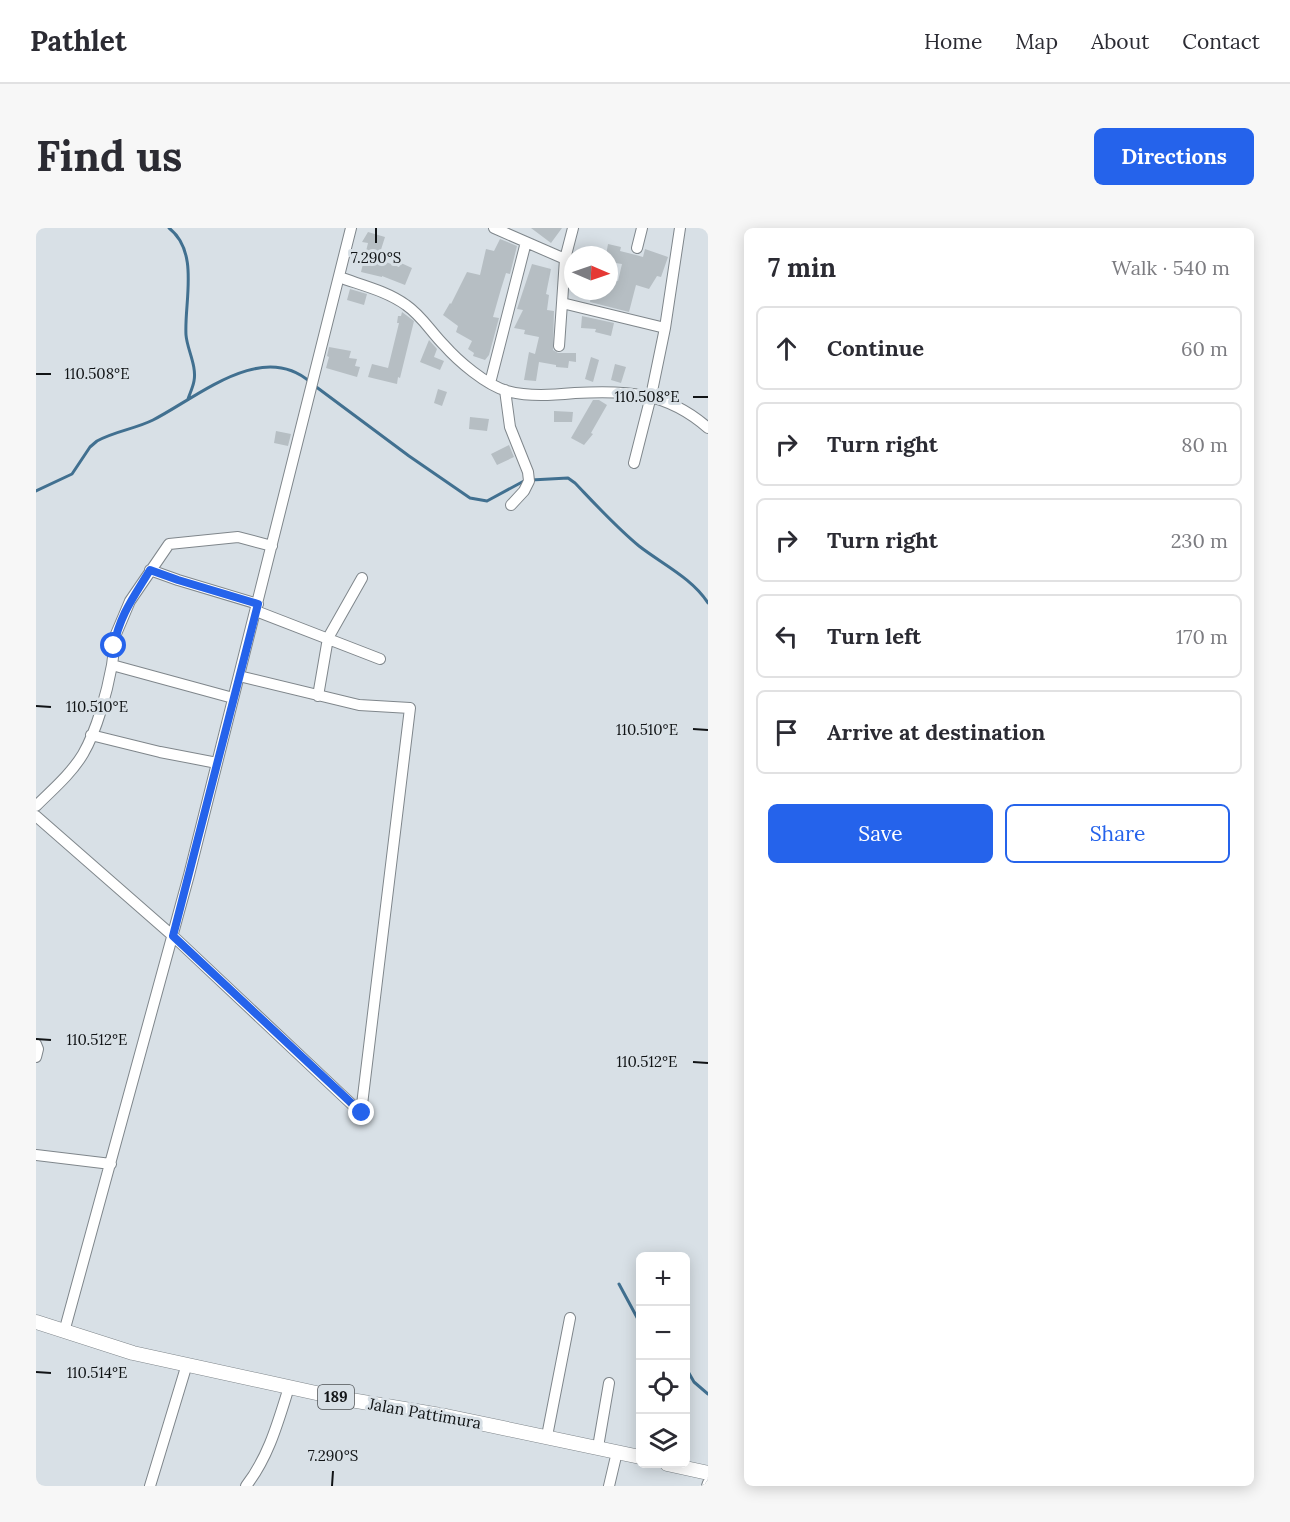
<!DOCTYPE html>
<html lang="en">
<head>
<meta charset="utf-8">
<style>
	:root { --surface:#fff; --page:#f7f7f7; --text:#2b2b33; --muted:#7c7c81; --line:#e1e1e2; --accent:#2563eb }
	body { margin:0; font-family:Lora,serif; background:var(--page); color:var(--text) }
	.controls { position:absolute; right:18px; bottom:18px; display:grid; overflow:hidden; border-radius:9px; box-shadow:0 3px 15px #0003 }
	.controls button { width:54px; height:54px; display:grid; place-items:center; padding:0; border:0; border-bottom:2px solid var(--line); background:var(--surface); color:var(--text); font:30px sans-serif }
	.compass { position:absolute; left:528px; top:18px; width:54px; height:54px; border-radius:50%; background:var(--surface); box-shadow:0 3px 15px #0003; rotate:92deg }
	.stop { position:absolute; width:18px; height:18px; margin:-14px; border:4px solid #2563eb; border-radius:50%; background:#fff }
	.stop.end { background:#2563eb; border-color:#fff; box-shadow:0 2px 6px #0008 }
	.list { margin:0; padding:0; list-style:none }
	h2 { display:flex; justify-content:space-between; align-items:center; height:78px; margin:0; padding:0 24px; font-size:26px }
	h2 small { font-size:20px; font-weight:400; color:var(--muted) }
	.list li { display:grid; grid-template-columns:39px 1fr auto; gap:18px; align-items:center; box-sizing:border-box; height:84px; margin:0 12px 12px; padding:0 12px; border:2px solid var(--line); border-radius:9px }
	.list b { display:block; font-size:22px; white-space:nowrap }
	.list em { font-size:20px; font-style:normal; color:var(--muted) }
	.actions { display:flex; gap:12px; padding:18px 24px }
	.actions a { flex:1; padding:14px 0; border:2px solid var(--accent); border-radius:9px; text-align:center; font-size:21px; color:var(--accent) }
	.actions .main { background:var(--accent); color:#fff }
	.icon { flex:none; width:33px; height:33px; fill:none; stroke:currentColor; stroke-width:2; stroke-linecap:round; stroke-linejoin:round }
	.map { position:relative; flex:none; width:672px; height:1258px; overflow:hidden; border-radius:9px }
	header { display:flex; align-items:center; gap:36px; box-sizing:border-box; height:84px; padding:0 30px; background:var(--surface); border-bottom:2px solid var(--line) }
	header strong { font-size:28px }
	nav { display:flex; gap:33px; margin-inline-start:auto; font-size:21px }
	.intro { display:flex; align-items:center; justify-content:space-between; box-sizing:border-box; height:144px; padding:0 36px }
	h1 { margin:0; font-size:42px }
	.button { padding:15px 27px; border-radius:9px; background:var(--accent); color:#fff; font-size:21px; font-weight:700 }
	main { display:flex; gap:36px; padding:0 36px }
	aside { flex:1; background:var(--surface); border-radius:9px; box-shadow:0 3px 15px #0003 }
	.map>svg:first-child { display:block }
	.lines { fill:none; stroke-linecap:round; stroke-linejoin:round }
	.stream { stroke:#417090; stroke-width:3 }
	.building { fill:#b6bec3 }
	.minor-casing { stroke:#7f868b; stroke-width:12 }
	.major-casing { stroke:#7f868b; stroke-width:15 }
	.minor { stroke:#fff; stroke-width:10 }
	.major { stroke:#fff; stroke-width:14 }
	.route { stroke:#2563eb; stroke-width:8 }
	.ticks { fill:none; stroke:#111416; stroke-width:2 }
	.labels { text-anchor:middle; stroke-width:6; stroke-linejoin:round; paint-order:stroke }
	.shield { fill:#d8e0e6; stroke:#4d5154; stroke-width:1.5 }
	.shield-label { font-size:15px; font-weight:bold; fill:#111416 }
	.street-label { font-size:16px; fill:#111416; stroke:#d8e0e6 }
	.ticks-label { font-size:15px; text-anchor:middle; fill:#111416; stroke:#d8e0e6; stroke-width:6; stroke-linejoin:round; paint-order:stroke }
</style>
</head>
<body>
<header>
<strong>Pathlet</strong>
<nav><a>Home</a><a>Map</a><a>About</a><a>Contact</a></nav>
</header>
<div class="intro"><h1>Find us</h1><a class="button">Directions</a></div>
<main>
<div class="map">
<svg width="672" height="1258" viewBox="0 0 672 1258">
	<rect width="100%" height="100%" fill="#d8e0e6"/>
	<g class="lines">
		<path class="stream" d="M133,0C164,24 148,74 150,107C151,121 161,138 158,153C157,159 154,165 152,171
			M279,158L373,228L434,270L451,273L488,253
			M495,252L532,250L539,255C560,277 580,299 603,318C626,336 656,350 672,375
			M0,263L36,246L54,219L61,213C79,203 99,201 117,192C162,169 226,112 274,154
			M583,1056L604,1095
			M650,1140L658,1154L672,1166"/>
	</g>
	<path class="building" d="M495,0H526L515,15Z
		M332,4L349,9L342,31L363,39L365,35L376,40L369,57L346,48V49L325,44L332,15L326,14Z
		M464,11L481,18L474,46L470,45L465,61L457,89L463,90L453,127L449,132L437,128L438,125L432,121L436,113L420,104L422,98L407,87L414,75L415,76L431,44L444,47L450,21L458,23Z
		M572,16L585,19L584,23L600,27L607,29L609,21L632,29L625,49L621,48L613,61L600,57L593,84L554,74L556,63H573V51L582,53L586,36L573,34V27H570Z
		M496,36L515,41L510,66L513,67L511,82L518,83L517,122L522,125H540V134L533,133L532,140L520,139V137L503,134L500,153L488,152L493,124L499,126L503,109L488,106L489,102L478,100L487,82L481,81Z
		M314,61L331,66L328,77L311,72Z
		M366,84L378,93L364,150L362,149L361,156L332,149L336,136L352,140L363,95H361L362,88H365Z
		M546,88L578,95L575,108L559,104L560,101L545,100Z
		M393,112L401,121L398,129L408,133L404,142L384,134Z
		M293,119L315,123L313,130L321,131L319,138L324,139L321,149L290,140L293,129L291,128Z
		M555,129L563,132L557,154L549,151Z
		M579,136L590,139L585,155L575,152Z
		M402,161L411,164L406,178L398,175Z
		M557,172H563L571,177L555,205L557,206L548,217L535,210Z
		M518,183L537,184L536,194H518Z
		M434,189L453,191L451,203L433,201Z
		M240,203L255,206L252,218L238,215Z
		M473,217L478,229L461,237L455,226Z"/>
	<g class="lines">
		<defs>
			<path id="minor" d="M458,0L529,31L526,75L629,100L644,0
				M601,20L606,0
				M529,31L537,0
				M303,49C325,57 351,63 370,77C386,88 395,104 408,117C422,133 450,157 471,163C493,169 517,167 539,165C592,162 631,164 672,200
				M523,118L526,75
				M454,155L490,14
				M469,162L474,199L492,244L493,253L488,263L475,277
				M598,235L615,168L629,100
				M114,342L142,352L222,376
				M220,383L344,431
				M76,437L80,406L94,373L133,316L202,309L236,318
				M282,468L292,410L326,350
				M55,507L124,524L181,535
				M0,578C16,562 35,546 47,526C61,502 71,464 76,437L197,470
				M0,588L137,708L325,885L374,480L323,477L203,448
				M0,816L2,821L0,829
				M0,927L75,936
				M28,1104L153,647L315,0
				M511,1208L534,1090
				M562,1219L573,1155
				M114,1258L151,1136
				M210,1258C233,1228 242,1194 253,1159
				M573,1258L581,1224
				M671,1258L672,1255"/>
			<path id="major" d="M0,1094L97,1125L303,1170L410,1188L604,1229
				M631,1236L672,1245"/>
		</defs>
		<use href="#minor" class="minor-casing"/>
		<use href="#major" class="major-casing"/>
		<use href="#minor" class="minor"/>
		<use href="#major" class="major"/>
	</g>
	<g class="lines">
		<path class="route" d="M78,418C83,388 99,367 114,342L142,352L222,376L137,708L326,885"/>
	</g>
	<path class="ticks" d="M340,15V0M0,146H15M657,169H672M0,478L15,479M657,501L672,502M0,811L15,812M657,834L672,835M0,1144L15,1145M296,1258L297,1243"/>
	<g class="labels">
		<rect class="shield" x="282" y="1157" width="36" height="24" rx="4.5"/>
		<g class="shield-label">
			<text x="300" y="1174">189</text>
		</g>
		<g class="street-label">
			<text transform="translate(389 1185) rotate(10)" y="6">Jalan Pattimura</text>
		</g>
	</g>
	<g class="ticks-label">
		<text x="340" y="35">7.290°S</text>
		<text x="61" y="151">110.508°E</text>
		<text x="611" y="174">110.508°E</text>
		<text x="61" y="484">110.510°E</text>
		<text x="611" y="507">110.510°E</text>
		<text x="61" y="817">110.512°E</text>
		<text x="611" y="839">110.512°E</text>
		<text x="61" y="1150">110.514°E</text>
		<text x="297" y="1233">7.290°S</text>
	</g>
</svg>
<div class="controls">
<button>+</button>
<button>−</button>
<button><svg class="icon" aria-label="locate" viewBox="0 0 24 24"><circle cx="12" cy="12" r="6"/><path d="M12 2v4M12 18v4M2 12h4M18 12h4"/></svg></button>
<button><svg class="icon" aria-label="layers" viewBox="0 0 24 24"><path d="M12 4l9 5-9 5-9-5zM3 14l9 5 9-5"/></svg></button>
</div>
<svg class="compass" viewBox="-18 -18 36 36"><path d="M0-13l5 13h-10z" fill="#e53935"/><path d="M0 13l5-13h-10z" fill="#7c7c81"/></svg>
<div class="stop" style="left:78px;top:418px"></div>
<div class="stop end" style="left:326px;top:885px"></div>
</div>
<aside>
<h2>7 min<small>Walk · 540 m</small></h2>
<ul class="list">
<li><svg class="icon" aria-label="ahead" viewBox="0 0 24 24"><path d="M12 20V5M6 11l6-6 6 6"/></svg><div><b>Continue</b></div><em>60 m</em></li>
<li><svg class="icon" aria-label="right" viewBox="0 0 24 24"><path d="M7 20v-9h11M14 6l5 5-5 5"/></svg><div><b>Turn right</b></div><em>80 m</em></li>
<li><svg class="icon" aria-label="right" viewBox="0 0 24 24"><path d="M7 20v-9h11M14 6l5 5-5 5"/></svg><div><b>Turn right</b></div><em>230 m</em></li>
<li><svg class="icon" aria-label="left" viewBox="0 0 24 24"><path d="M17 20v-9H6M10 6l-5 5 5 5"/></svg><div><b>Turn left</b></div><em>170 m</em></li>
<li><svg class="icon" aria-label="arrive" viewBox="0 0 24 24"><path d="M6 21V4h12l-3 4 3 4H6"/></svg><div><b>Arrive at destination</b></div></li>
</ul>
<div class="actions"><a class="main">Save</a><a>Share</a></div>
</aside>
</main>
</body>
</html>
